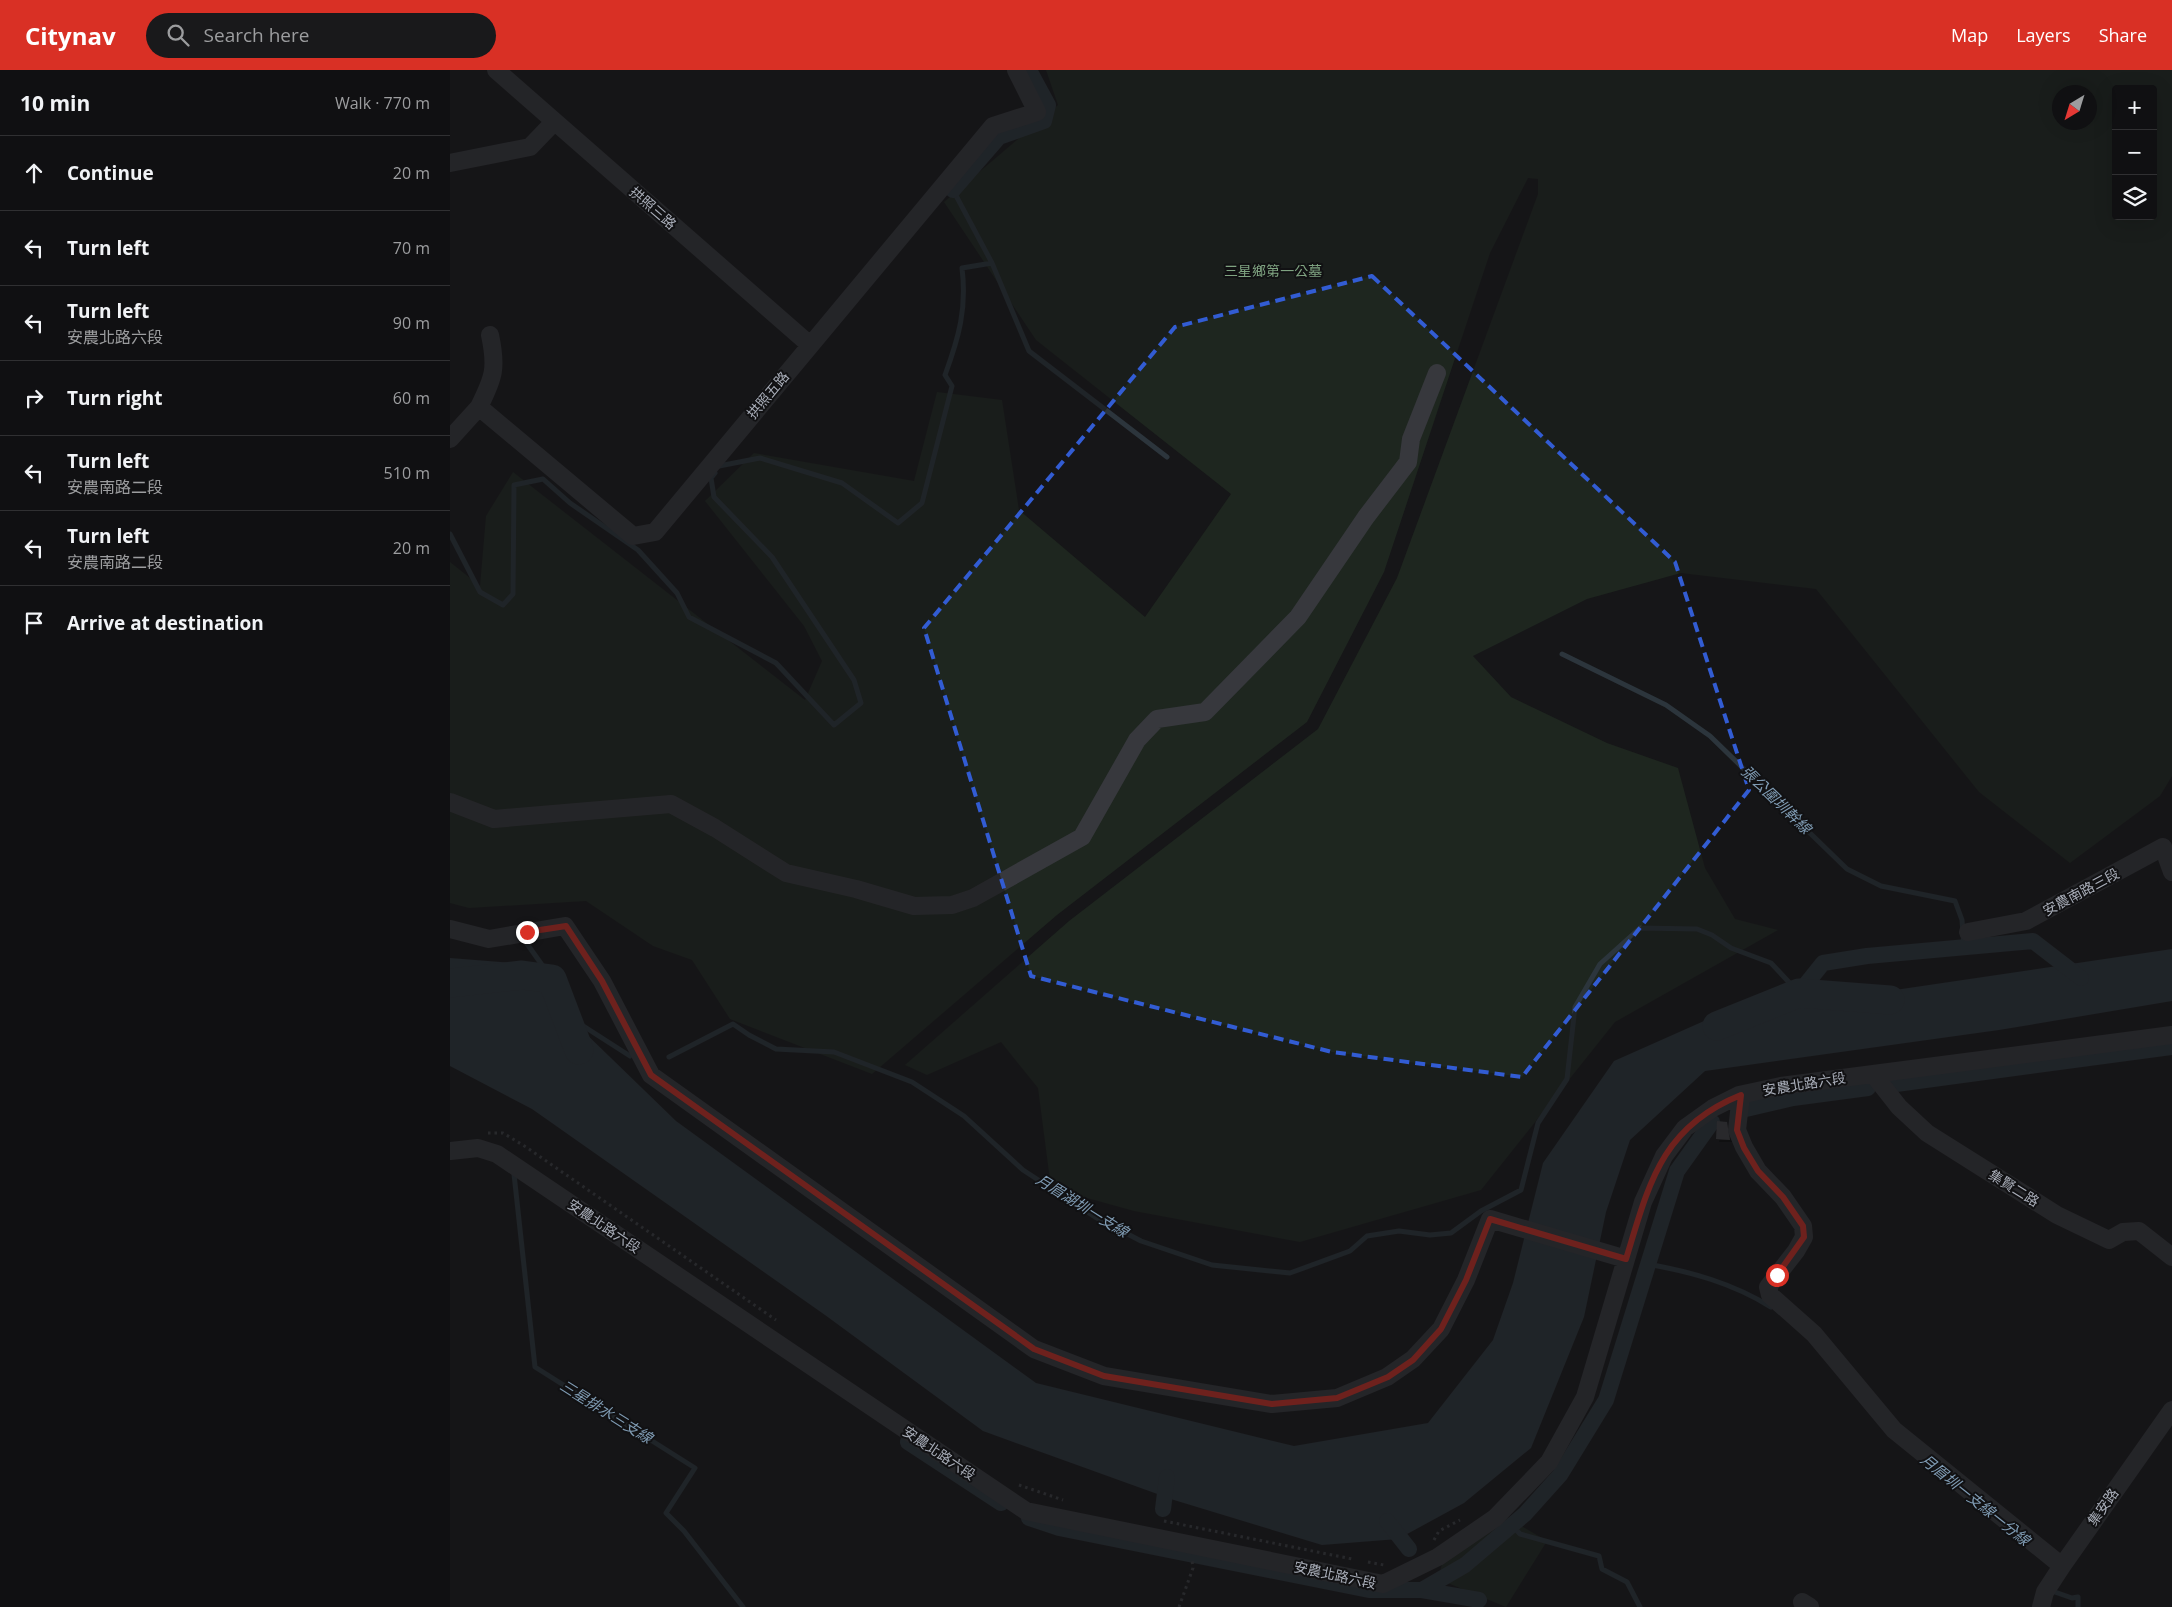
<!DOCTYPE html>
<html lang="en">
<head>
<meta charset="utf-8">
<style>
	:root { --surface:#101012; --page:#19191b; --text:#f1f3f6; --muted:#9c9d9f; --line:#303032; --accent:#d93025 }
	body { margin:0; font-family:"Open Sans","Noto Sans TC",sans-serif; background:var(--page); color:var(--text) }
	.controls { position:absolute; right:15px; top:15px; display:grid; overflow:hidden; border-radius:5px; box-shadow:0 5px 20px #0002 }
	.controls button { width:45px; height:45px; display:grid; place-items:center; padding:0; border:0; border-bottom:1px solid var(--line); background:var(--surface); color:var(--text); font:25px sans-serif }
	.compass { position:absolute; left:1602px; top:15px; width:45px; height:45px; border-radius:50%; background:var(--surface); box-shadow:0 5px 20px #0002; rotate:218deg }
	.stop { position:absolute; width:15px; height:15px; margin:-11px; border:4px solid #d93025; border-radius:50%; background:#fff }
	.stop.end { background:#d93025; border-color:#fff; box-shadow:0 1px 5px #0008 }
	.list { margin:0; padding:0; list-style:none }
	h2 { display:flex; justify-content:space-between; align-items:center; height:65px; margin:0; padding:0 20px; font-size:21px }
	h2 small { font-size:16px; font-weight:400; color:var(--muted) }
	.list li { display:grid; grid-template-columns:32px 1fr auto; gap:15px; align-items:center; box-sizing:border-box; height:75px; padding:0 20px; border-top:1px solid var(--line) }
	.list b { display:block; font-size:19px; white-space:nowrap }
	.list p { margin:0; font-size:16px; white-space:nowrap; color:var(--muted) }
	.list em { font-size:16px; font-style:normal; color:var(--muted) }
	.icon { flex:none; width:28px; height:28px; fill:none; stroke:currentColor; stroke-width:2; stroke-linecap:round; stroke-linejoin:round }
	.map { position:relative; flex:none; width:1722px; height:1537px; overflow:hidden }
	header { display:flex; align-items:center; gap:30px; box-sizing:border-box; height:70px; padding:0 25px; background:var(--accent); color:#fff }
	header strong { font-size:24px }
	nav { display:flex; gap:28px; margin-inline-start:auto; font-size:18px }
	.search { width:350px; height:45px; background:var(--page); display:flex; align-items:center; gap:12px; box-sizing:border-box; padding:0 18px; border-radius:28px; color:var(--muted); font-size:19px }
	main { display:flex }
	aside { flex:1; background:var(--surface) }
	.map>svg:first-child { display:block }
	.green { fill:#1e261f; fill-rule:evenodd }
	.water { fill:#2c353c }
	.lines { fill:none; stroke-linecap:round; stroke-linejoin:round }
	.stream { stroke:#2c353c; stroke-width:5 }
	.canal { stroke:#2c353c; stroke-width:16 }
	.river { stroke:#2c353c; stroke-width:29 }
	.building { fill:#404145; filter:url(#shadow) }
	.path { stroke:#3d3f44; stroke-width:3; stroke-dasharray:2.5 4; stroke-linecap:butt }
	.minor { stroke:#37383d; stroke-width:18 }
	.route { stroke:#d93025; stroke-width:6 }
	.marked { fill:none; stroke:#325cd3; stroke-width:4; stroke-dasharray:10 6; stroke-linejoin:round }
	.labels { text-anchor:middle; stroke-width:4; stroke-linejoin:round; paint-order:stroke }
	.street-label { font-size:14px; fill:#a8adb8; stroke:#111113 }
	.park-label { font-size:14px; fill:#7fa381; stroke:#111113 }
	.water-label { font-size:15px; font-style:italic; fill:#7f9bb3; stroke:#111113 }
</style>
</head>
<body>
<header>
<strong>Citynav</strong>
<div class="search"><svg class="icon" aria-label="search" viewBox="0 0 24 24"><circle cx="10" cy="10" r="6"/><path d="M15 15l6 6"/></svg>Search here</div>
<nav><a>Map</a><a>Layers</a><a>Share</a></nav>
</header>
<main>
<aside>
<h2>10 min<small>Walk · 770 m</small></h2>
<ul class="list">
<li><svg class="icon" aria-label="ahead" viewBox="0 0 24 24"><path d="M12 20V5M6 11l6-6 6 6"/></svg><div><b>Continue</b></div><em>20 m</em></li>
<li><svg class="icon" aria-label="left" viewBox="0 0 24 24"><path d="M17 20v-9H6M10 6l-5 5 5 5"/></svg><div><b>Turn left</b></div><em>70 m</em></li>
<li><svg class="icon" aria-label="left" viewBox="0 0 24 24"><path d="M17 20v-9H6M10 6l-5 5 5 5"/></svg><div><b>Turn left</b><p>安農北路六段</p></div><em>90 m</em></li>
<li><svg class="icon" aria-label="right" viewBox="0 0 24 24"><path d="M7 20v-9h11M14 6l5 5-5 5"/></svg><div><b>Turn right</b></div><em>60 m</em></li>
<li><svg class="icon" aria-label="left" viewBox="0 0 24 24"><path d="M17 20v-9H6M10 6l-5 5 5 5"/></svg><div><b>Turn left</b><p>安農南路二段</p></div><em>510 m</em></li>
<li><svg class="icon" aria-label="left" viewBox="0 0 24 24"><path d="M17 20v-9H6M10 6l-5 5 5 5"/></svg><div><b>Turn left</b><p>安農南路二段</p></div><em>20 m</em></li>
<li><svg class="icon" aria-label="arrive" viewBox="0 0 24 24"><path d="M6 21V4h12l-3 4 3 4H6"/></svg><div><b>Arrive at destination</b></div></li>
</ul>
</aside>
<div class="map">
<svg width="1722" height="1537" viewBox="0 0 1722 1537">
	<defs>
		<filter id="shadow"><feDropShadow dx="3" dy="5.5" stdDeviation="0" flood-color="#0009"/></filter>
	</defs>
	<rect width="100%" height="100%" fill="#161618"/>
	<path class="green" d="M596,0H1722V706L1710,726L1620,793L1529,722L1366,519L1231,503L1137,529L1023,586L1061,627L1157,673L1228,698L1255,798L1285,849L1328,860L1165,952L1031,1120L850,1172L684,1141L601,1118L588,1018L551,972L477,1005L455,995L619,851L868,659L947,508L1088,124V109L1078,108L1040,183L934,502L857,652L607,845L422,1004L280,949L242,890L203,876L136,831L19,838L0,833V492L30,516L36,446L63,402L355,630L372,591L354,556L255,431L304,383L464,411L487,322L552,330L569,440L695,547L781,424L586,270L494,132L608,35ZM1666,19H1703V146H1666ZM1610,22H1640V52H1610Z
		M1056,1447L1097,1471L1056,1537L988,1509L992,1494Z"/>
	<path class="water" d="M1722,879V931L1549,960L1255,1001L1180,1070L1156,1142L1134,1247L1081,1378L1014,1433L948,1469L872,1475L724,1430L533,1361L375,1245L82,1039L0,996V888L63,893L226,1051L586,1313L844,1376L978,1353L1043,1270L1063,1213L1093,1093L1164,991L1263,947Z"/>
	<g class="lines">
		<path class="stream" d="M542,193L579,281L717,387
			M269,396L310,388L392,413L448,453L472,433L502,316L495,305C509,267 517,238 512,198L542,193L503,120
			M0,464L30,522L53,535L63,524L64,415L93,409L120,433L188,480L227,523L239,547L326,593L384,655L411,633L404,610L322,487L264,427L261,408L265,403
			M1112,584L1216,635L1260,666L1397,799L1431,816L1505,831L1512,850L1514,877
			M75,871L102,909
			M116,945L180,986
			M219,987L283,954L299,965L326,979L384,982L462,1012L514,1046L573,1100L645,1147L691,1171L762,1195L840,1203L900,1181L917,1166L949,1161L980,1165L1001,1163L1031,1141L1071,1120L1088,1053L1117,1009L1125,937L1150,894L1190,858L1247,859L1262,865L1281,878L1321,893L1349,923
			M64,1104L85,1297L245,1398L216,1443L234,1461L293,1537
			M1197,1194C1242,1202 1282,1213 1321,1237
			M1062,1455L1070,1464L1149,1486L1152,1499L1177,1512L1190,1537
			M1604,1519L1602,1521L1622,1528L1628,1527V1537"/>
		<path class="canal" d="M503,120L549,67L594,51L598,35L579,0
			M1349,923L1373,893L1417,886L1583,871L1631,908
			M1446,1014L1722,977
			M1296,1039L1343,1028L1418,1018
			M458,1372L551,1433
			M713,1439L717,1407
			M579,1448L609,1458L919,1520H972L1015,1495L1075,1444L1110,1405L1156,1330L1227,1101L1262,1052
			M937,1451L959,1479
			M972,1520L1029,1530"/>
		<path class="river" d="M0,913L72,905L102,909L129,980
			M1267,956L1349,923L1440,930"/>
	</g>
	<path class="building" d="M1267,1051L1277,1052L1280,1070L1266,1069Z"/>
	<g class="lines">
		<path class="path" d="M38,1063H53L76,1077L326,1250
			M569,1415L613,1430
			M714,1451L902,1489
			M984,1470L989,1461L1010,1450
			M918,1492L934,1495
			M729,1537L743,1498L742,1490"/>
		<path class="minor" d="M46,0L360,275
			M0,93L80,77L104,52
			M29,337C44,307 47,298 40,265
			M0,369L29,337L183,466L205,462L543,56L587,42L566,0
			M0,732L44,749L221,734L265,758L336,803L406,819L464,836L502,835L523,828L632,767L687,670L707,649L755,642L848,547L916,447L958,392L961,369L987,303
			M0,859L39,869L115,856L152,911L201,1005L584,1279L654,1306L822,1334L887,1328L937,1307L963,1289L991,1259L1016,1210L1040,1149L1176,1189
			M1518,862L1576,851L1713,777L1722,802
			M1423,1004L1449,1037L1477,1063L1607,1145L1659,1170L1673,1162L1689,1161L1722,1187
			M1291,1025L1287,1060L1294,1077L1308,1101L1333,1127L1353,1156L1354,1167L1346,1181L1318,1217L1320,1225L1364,1264L1444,1360L1612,1496
			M0,1081L28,1078L47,1084L576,1441L933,1514L988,1487L1045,1448L1099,1392L1135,1327L1193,1132L1214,1086L1235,1058L1263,1038L1289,1025L1331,1016L1722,965
			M1352,1532L1360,1537
			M1591,1537L1595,1522L1612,1496L1722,1340"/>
	</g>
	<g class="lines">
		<path class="route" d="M77,862L116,856L152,911L201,1005L584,1279L654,1306L822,1334L887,1328L938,1307L963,1290L991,1259L1016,1210L1040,1149L1176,1189C1199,1114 1211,1057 1291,1025L1287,1060L1294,1078L1308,1101L1333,1127L1353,1156L1354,1167L1327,1205"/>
	</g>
	<path d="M0 0H1722V1537H0ZM922,206L1225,492L1299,720L1072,1007L882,982L581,906L474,558L725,257Z" fill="#161618" fill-opacity=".55" fill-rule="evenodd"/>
	<path class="marked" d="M922,206L1225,492L1299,720L1072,1007L882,982L581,906L474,558L725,257Z"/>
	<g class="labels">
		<g class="street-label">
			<text transform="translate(203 138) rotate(41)" y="5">拱照三路</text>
			<text transform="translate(318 325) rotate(-50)" y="5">拱照五路</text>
			<text transform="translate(1631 822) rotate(-28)" y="5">安農南路三段</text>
			<text transform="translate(1354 1014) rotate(-9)" y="5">安農北路六段</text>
			<text transform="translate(1564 1118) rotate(32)" y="5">集賢二路</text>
			<text transform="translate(154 1156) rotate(34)" y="5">安農北路六段</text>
			<text transform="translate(489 1383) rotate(34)" y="5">安農北路六段</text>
			<text transform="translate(1653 1437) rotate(-55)" y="5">集安路</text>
			<text transform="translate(885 1505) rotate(12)" y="5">安農北路六段</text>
		</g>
		<g class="park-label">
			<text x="823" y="206">三星鄉第一公墓</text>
		</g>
		<g class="water-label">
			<text transform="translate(1326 730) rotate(44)" y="5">張公圍圳幹線</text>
			<text transform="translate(632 1136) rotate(32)" y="5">月眉湖圳一支線</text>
			<text transform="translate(156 1342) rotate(32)" y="5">三星排水三支線</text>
			<text transform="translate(1525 1430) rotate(39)" y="5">月眉圳一支線一分線</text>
		</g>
	</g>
</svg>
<div class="controls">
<button>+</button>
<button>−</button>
<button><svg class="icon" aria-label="layers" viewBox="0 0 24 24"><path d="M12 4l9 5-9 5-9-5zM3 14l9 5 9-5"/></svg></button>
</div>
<svg class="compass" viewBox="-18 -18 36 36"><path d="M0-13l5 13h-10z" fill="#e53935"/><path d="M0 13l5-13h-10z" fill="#9c9d9f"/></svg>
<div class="stop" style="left:1327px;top:1205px"></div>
<div class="stop end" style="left:77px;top:862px"></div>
</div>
</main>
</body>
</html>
